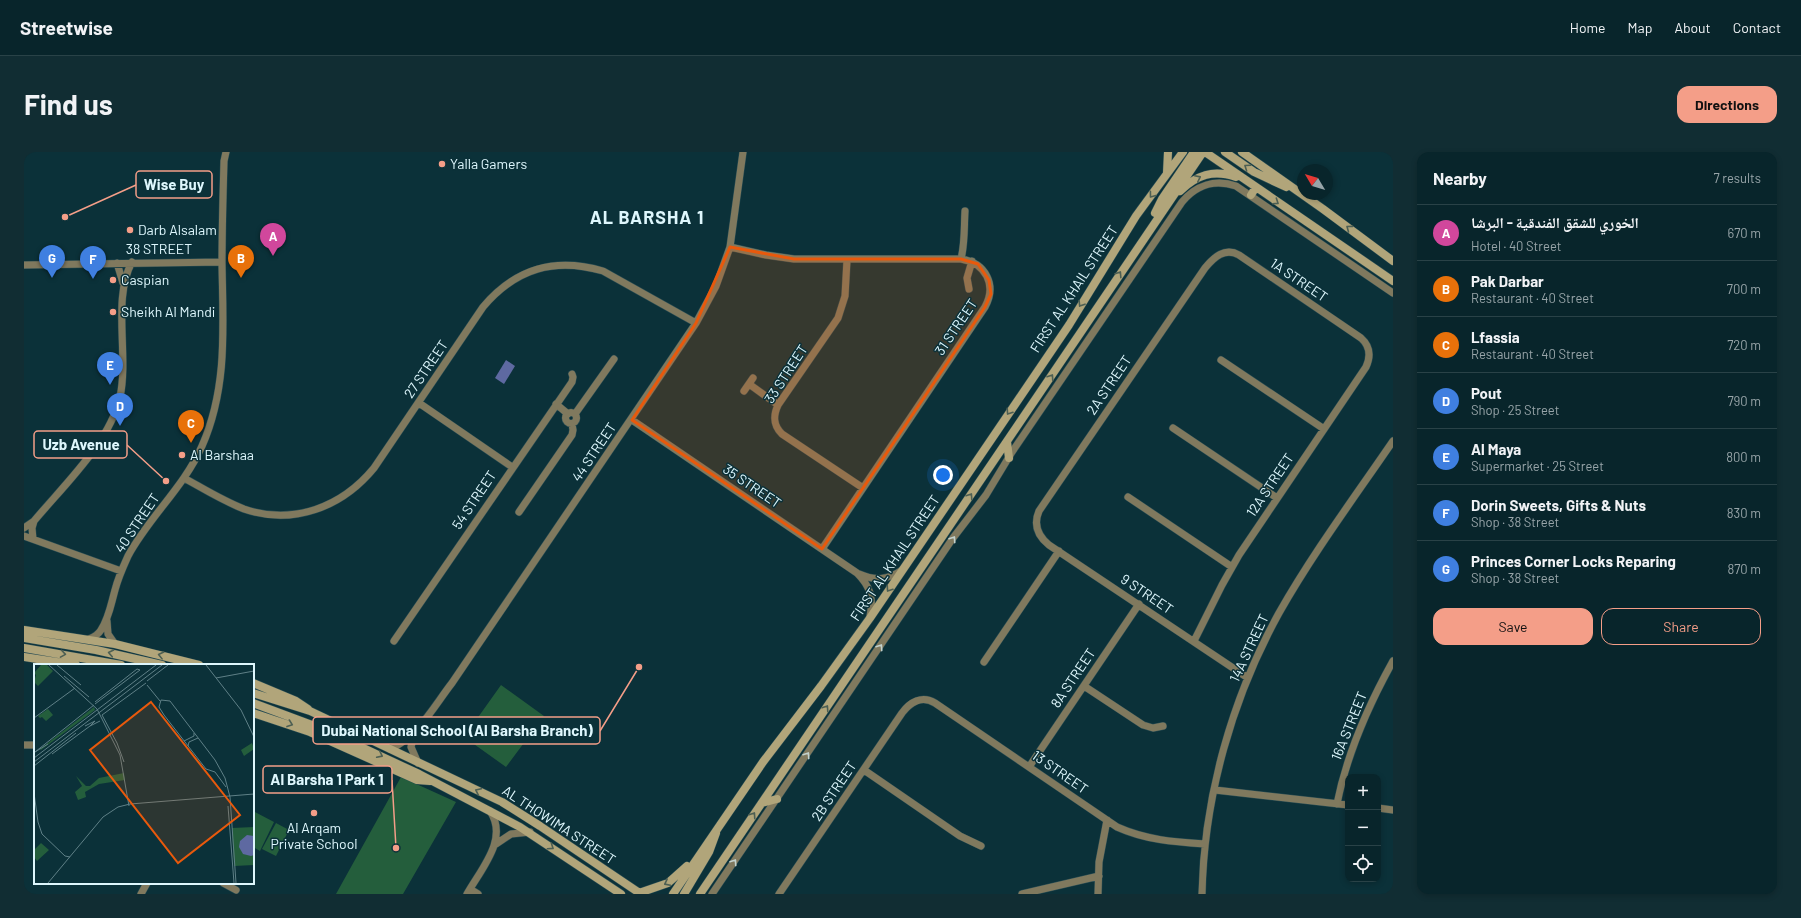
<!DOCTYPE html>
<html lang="en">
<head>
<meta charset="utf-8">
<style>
	:root { --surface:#08252b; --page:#112d33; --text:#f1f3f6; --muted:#98a5a9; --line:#294247; --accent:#f49e88 }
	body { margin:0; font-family:Barlow,"Noto Naskh Arabic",sans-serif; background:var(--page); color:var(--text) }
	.controls { position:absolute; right:12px; bottom:12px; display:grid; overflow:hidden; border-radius:8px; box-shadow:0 2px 6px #0003 }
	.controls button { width:36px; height:36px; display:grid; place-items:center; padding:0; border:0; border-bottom:1px solid var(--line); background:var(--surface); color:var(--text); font:20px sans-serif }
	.compass { position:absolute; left:1273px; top:12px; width:36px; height:36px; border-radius:50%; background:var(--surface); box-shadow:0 2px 6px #0003; rotate:308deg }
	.you { position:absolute; left:919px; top:323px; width:14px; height:14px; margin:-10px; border:3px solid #fff; border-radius:50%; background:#1a73e8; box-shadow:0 0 0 6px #1a73e833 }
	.badge { display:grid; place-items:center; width:26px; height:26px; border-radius:50%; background:var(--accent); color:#fff; font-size:13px; font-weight:700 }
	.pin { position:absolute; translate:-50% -33px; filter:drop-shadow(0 1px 2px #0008) }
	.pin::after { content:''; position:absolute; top:21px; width:14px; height:12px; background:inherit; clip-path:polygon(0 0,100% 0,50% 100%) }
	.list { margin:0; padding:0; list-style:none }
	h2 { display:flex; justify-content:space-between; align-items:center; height:52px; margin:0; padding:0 16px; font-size:17px }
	h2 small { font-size:13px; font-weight:400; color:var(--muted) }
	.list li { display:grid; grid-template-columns:26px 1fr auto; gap:12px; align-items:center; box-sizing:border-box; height:56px; padding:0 16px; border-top:1px solid var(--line) }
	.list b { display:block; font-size:15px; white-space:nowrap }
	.list p { margin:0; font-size:13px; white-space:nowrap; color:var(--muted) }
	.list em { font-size:13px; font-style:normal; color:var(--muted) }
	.actions { display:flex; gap:8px; padding:12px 16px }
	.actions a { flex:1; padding:9px 0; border:1px solid var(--accent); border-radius:12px; text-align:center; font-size:14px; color:var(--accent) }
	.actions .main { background:var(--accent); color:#111 }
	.icon { flex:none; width:22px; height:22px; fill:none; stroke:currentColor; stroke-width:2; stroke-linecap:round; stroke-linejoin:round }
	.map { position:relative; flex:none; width:1369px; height:742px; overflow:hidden; border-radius:12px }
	header { display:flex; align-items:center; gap:24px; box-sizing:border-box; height:56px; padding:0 20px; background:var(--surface); border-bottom:1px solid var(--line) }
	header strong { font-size:19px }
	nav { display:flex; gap:22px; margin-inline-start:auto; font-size:14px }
	.intro { display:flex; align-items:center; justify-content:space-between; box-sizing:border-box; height:96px; padding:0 24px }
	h1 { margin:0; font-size:28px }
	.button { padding:10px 18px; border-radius:12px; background:var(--accent); color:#111; font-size:14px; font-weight:700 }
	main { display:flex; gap:24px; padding:0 24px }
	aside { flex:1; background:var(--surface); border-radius:12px; box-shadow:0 2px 6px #0003 }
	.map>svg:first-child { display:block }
	.green { fill:#245e3c }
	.water { fill:#5e69a1 }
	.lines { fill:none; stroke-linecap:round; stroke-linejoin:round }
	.street-casing { stroke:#294d54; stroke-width:8 }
	.secondary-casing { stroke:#294d54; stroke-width:9 }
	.street { stroke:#80795e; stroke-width:7 }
	.secondary { stroke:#b1a57a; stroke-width:8 }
	.oneway { stroke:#4d5f53 }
	.oneway2 { stroke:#c2d1cd }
	.marked { fill:#e8590c; fill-opacity:0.2; stroke:#e8590c; stroke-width:3; stroke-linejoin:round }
	.poi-dot { fill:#f49e88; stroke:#0b3139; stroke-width:1.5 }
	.labels { text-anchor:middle; stroke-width:3; stroke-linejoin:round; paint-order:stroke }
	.poi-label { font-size:14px; fill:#def7fd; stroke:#0b3139; text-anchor:start }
	.street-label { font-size:14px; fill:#def7fd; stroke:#0b3139 }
	.district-label { font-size:18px; font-weight:bold; letter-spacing:1px; fill:#def7fd; stroke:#0b3139 }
	.inset-road { fill:none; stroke:#5f8087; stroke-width:1 }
	.view { fill:#e8590c; fill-opacity:0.15; stroke:#e8590c; stroke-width:2 }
	.inset-edge { fill:none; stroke:#def7fd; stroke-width:2 }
	.leader { fill:none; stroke:#f49e88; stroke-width:1.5 }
	.callout-dot { fill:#f49e88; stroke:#0b3139; stroke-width:1.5 }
	.callout { fill:#0b3139; stroke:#f49e88; stroke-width:1.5 }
	.callout-label { font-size:15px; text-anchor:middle; font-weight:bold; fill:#def7fd }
</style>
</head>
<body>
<header>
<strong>Streetwise</strong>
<nav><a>Home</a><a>Map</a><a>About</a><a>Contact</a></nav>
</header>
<div class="intro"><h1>Find us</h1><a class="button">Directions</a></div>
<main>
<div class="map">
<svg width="1369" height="742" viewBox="0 0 1369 742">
	<rect width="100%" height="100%" fill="#0b3139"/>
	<path class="green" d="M477,533L520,564L482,615L440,585Z
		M377,625L432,650L379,742H312Z
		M229,659L250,670L236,699L229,695Z
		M252,671L265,678L252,704L238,697Z"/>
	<path class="water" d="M482,208L491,214L480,232L471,226Z"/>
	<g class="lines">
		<defs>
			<path id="street" d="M706,95L742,103L770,107H937C962,111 973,133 961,155L798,397
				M937,107C941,91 940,76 941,59
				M823,108L821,144L814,166L754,253C749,264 749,273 758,282L839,336
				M93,111L99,131
				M0,113L198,110
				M945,137L943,126L948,109
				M1197,208L1300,277
				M725,232L754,253
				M720,239L729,226
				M395,251L488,315
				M532,252L544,262
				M541.5 266a5.5 5.5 0 1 1 11 0a5.5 5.5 0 1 1-11 0Z
				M551,262L590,207
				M608,268L833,421C846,434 850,446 846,464
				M1149,276L1253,346
				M160,326C180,337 199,349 220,357C269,374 318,355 350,316L459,155C492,116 531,105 579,119L672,171
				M1104,345L1208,415
				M495,360L548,283L549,278L548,272
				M0,376L10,369
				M0,384L97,419
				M9,387L8,376L10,369C40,333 86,290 96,245C105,203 88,146 108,110
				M835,422C851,429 864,428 878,418
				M83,469L84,482L91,492
				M65,487C70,485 74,483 77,478C85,466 87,452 91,438C94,426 99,415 104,404C125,365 160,335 178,294C204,235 199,174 198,112C198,77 199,43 200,9L202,0
				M370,489L548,230L549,225L548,222
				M1170,489L1198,433L1215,403L1342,215C1347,204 1346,194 1337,186L1215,103C1201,95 1190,105 1181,116L1015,359C1009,373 1014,384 1025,393L1224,526
				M960,510L1035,399
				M1060,534L1119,573L1129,576L1139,574
				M390,582L387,595L394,611
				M0,593H11
				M366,597C394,585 410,554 428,531L672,171L692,134L706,95L719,0
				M1005,615L1115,452
				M840,618L936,684L957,694
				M1191,638L1324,653
				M1313,652C1323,601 1344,554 1369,509
				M1354,656L1369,658
				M472,692L487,682L506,680
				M199,731L212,738
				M446,737L454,742
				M117,742L123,731
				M443,742C457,717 485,687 466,659
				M688,742L929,386L962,343L988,300L1158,50C1172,33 1191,27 1212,34L1369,141
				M755,742L878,561C886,550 898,543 911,551L1093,675C1122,688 1150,690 1181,692
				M998,742L1075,724
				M1074,742L1075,710L1083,668
				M1178,742C1180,645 1208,546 1255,461C1289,401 1330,346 1369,289"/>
			<path id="secondary" d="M1181,0L1369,129
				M1201,0L1230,20L1262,35
				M1218,0L1299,57L1369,109
				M1143,21L1144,0
				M1156,39C1173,23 1189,17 1212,25
				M1227,43L1232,35
				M1131,61L1138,47L1170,0
				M983,290L985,306
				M0,478L91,492L175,513
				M0,486L72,498L138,513
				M0,496L97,513
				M0,505L52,513
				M229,531L272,549L284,557
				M229,541L286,559L478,650L516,674L617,742
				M229,551L296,576L395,622L496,675L597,742
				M229,561L286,580L393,628L406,629
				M738,651L753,647
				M615,741L644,731L663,714
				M649,742L739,610L797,534L846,466L1045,173L1112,64L1159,0
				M660,742L685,700L692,681
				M676,742L1179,0"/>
		</defs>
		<use href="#street" class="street-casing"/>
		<use href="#secondary" class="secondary-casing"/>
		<use href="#street" class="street"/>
		<use href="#secondary" class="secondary"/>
	</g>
	<defs><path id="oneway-chevron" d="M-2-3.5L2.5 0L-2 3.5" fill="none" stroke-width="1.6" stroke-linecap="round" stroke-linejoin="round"/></defs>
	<g class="oneway">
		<use href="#oneway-chevron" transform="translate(1223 15) rotate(-145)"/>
		<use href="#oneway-chevron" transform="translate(1174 26) rotate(-26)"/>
		<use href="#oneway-chevron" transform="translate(1128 43) rotate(127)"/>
		<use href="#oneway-chevron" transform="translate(1252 50) rotate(34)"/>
		<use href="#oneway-chevron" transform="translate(1325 76) rotate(-143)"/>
		<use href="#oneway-chevron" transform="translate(1095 122) rotate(-57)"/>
		<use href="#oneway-chevron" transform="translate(1057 152) rotate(122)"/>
		<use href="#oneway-chevron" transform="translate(1027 225) rotate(-56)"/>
		<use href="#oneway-chevron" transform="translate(985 260) rotate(124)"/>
		<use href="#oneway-chevron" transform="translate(946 344) rotate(-56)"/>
		<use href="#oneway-chevron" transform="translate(865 437) rotate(124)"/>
		<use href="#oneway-chevron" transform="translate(87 501) rotate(-168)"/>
		<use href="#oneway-chevron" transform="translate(39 502) rotate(9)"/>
		<use href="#oneway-chevron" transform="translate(137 503) rotate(-166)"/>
		<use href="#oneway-chevron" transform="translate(802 556) rotate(-56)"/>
		<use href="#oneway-chevron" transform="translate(266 572) rotate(20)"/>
		<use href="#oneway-chevron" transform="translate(356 603) rotate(26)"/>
		<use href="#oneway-chevron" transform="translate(454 639) rotate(-155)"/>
		<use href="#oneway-chevron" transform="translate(729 663) rotate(-56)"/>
		<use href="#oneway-chevron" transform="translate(527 695) rotate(34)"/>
		<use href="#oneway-chevron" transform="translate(643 731) rotate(153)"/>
	</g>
	<g class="oneway2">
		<use href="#oneway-chevron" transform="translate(929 387) rotate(-56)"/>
		<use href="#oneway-chevron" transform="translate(856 495) rotate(-56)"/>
		<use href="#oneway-chevron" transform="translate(783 603) rotate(-56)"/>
		<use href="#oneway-chevron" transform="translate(710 710) rotate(-56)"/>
	</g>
	<path class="marked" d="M706,95L770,107H937L954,112L965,128L967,142L961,155L798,397L608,268L672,171Z"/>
	<g class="poi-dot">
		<circle cx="418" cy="12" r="4"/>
		<circle cx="106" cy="78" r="4"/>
		<circle cx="89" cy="128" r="4"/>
		<circle cx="89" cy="160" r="4"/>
		<circle cx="158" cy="303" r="4"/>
		<circle cx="290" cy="661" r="4"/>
	</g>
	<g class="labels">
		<g class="poi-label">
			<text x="426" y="17">Yalla Gamers</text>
			<text x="114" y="83">Darb Alsalam</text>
			<text x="97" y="133">Caspian</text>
			<text x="97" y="165">Sheikh Al Mandi</text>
			<text x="166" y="308">Al Barshaa</text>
			<text x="290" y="681" text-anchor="middle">Al Arqam<tspan x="290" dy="16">Private School</tspan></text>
		</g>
		<g class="street-label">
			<text x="135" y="102">38 STREET</text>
			<text transform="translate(1275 128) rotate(34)" y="5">1A STREET</text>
			<text transform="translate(1050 137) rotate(-57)" y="5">FIRST AL KHAIL STREET</text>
			<text transform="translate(932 175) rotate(-56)" y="5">31 STREET</text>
			<text transform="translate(402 217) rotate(-56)" y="5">27 STREET</text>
			<text transform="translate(762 222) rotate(-57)" y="5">33 STREET</text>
			<text transform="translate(1085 233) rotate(-56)" y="5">2A STREET</text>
			<text transform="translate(570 300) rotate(-56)" y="5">44 STREET</text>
			<text transform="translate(1246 333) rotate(-56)" y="5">12A STREET</text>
			<text transform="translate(728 334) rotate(34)" y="5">35 STREET</text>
			<text transform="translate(450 348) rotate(-56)" y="5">54 STREET</text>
			<text transform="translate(113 371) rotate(-56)" y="5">40 STREET</text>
			<text transform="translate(871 406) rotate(-56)" y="5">FIRST AL KHAIL STREET</text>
			<text transform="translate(1123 442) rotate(34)" y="5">9 STREET</text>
			<text transform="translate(1225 496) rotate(-65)" y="5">14A STREET</text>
			<text transform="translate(1049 526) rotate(-56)" y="5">8A STREET</text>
			<text transform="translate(1325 574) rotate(-68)" y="5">16A STREET</text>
			<text transform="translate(1036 620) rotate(35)" y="5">13 STREET</text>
			<text transform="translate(810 639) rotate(-56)" y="5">2B STREET</text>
			<text transform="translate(535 673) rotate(33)" y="5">AL THOWIMA STREET</text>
		</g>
		<g class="district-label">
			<text x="623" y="72">AL BARSHA 1</text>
		</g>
	</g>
	<g transform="translate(10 512)">
		<rect width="220" height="220" fill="#0b3139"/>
		<path d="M7,1H13L19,7L4,22L0,18L2,11L0,9ZM60,43L61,46L7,86L6,85ZM14,45L19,51L12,57L8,53L6,54L4,52ZM218,79L220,85L210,92L207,86ZM90,109L91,116L65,120L51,128L52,133L44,136L41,128L48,122L42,112L52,122H56L65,114ZM220,163V201L200,202L198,164ZM7,179L15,186L3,197L0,193V186Z" fill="#245e3c"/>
		<path d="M213,171L220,172V191L217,192L209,190L205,183L206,177Z" fill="#5e69a1"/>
		<path class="inset-road" d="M15,1L63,45L86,91L95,142M23,1L47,21M172,1L207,46L220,73M30,12L55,33M182,14L220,7M113,17L134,1M113,21L126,37M61,38L103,5L106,6L61,40M0,54L41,24M51,62L61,57L56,62M150,77L160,72V69M154,82L155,78L164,74M1,88L60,41M1,88L14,80M18,90L56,62L66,57M0,94L122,1M0,98L128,1M90,98L83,79L68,51L112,19M0,102L42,69M192,123L181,108L172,105L130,51L125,43L127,36L136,37L181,96L191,114L196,133L202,219M0,129L4,158L8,170L31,192L36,193M194,142L200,219M14,219L69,153L84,143L96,140L220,130"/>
		<path class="view" d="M117,38L206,151L144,199L56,86Z"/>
		<rect width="220" height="220" class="inset-edge"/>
	</g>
	<path class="leader" d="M41 65L112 33M142 329L103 293M615 515L576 579M372 696L368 628"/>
	<g class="callout-dot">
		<circle cx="41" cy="65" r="4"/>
		<circle cx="142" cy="329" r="4"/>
		<circle cx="615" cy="515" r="4"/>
		<circle cx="372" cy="696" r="4"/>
	</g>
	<g class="callout">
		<rect x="112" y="19" width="76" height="27" rx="4"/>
		<rect x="10" y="279" width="93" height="27" rx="4"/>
		<rect x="289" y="565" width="287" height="27" rx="4"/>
		<rect x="239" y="614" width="129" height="27" rx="4"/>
	</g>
	<g class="callout-label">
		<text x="150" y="38">Wise Buy</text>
		<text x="57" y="298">Uzb Avenue</text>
		<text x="433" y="584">Dubai National School (Al Barsha Branch)</text>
		<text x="303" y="633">Al Barsha 1 Park 1</text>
	</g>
</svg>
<div class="controls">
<button>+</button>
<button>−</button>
<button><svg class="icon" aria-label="locate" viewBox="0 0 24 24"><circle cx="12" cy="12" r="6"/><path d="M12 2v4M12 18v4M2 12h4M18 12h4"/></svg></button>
</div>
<svg class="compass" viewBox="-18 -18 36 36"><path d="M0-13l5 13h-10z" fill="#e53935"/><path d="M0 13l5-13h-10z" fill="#98a5a9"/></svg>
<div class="you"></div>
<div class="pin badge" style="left:249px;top:104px;background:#d1479c">A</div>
<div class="pin badge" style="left:217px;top:126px;background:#e8710a">B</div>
<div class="pin badge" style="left:167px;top:291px;background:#e8710a">C</div>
<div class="pin badge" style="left:96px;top:274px;background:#3f7fe0">D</div>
<div class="pin badge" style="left:86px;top:233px;background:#3f7fe0">E</div>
<div class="pin badge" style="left:69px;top:127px;background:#3f7fe0">F</div>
<div class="pin badge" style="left:28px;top:126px;background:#3f7fe0">G</div>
</div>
<aside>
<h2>Nearby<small>7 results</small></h2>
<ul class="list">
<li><span class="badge" style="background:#d1479c">A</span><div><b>الخوري للشقق الفندقية - البرشا</b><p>Hotel · 40 Street</p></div><em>670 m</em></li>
<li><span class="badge" style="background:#e8710a">B</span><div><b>Pak Darbar</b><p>Restaurant · 40 Street</p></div><em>700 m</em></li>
<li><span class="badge" style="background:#e8710a">C</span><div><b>Lfassia</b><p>Restaurant · 40 Street</p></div><em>720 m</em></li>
<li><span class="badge" style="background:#3f7fe0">D</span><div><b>Pout</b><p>Shop · 25 Street</p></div><em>790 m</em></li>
<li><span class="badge" style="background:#3f7fe0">E</span><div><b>Al Maya</b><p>Supermarket · 25 Street</p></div><em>800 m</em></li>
<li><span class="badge" style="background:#3f7fe0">F</span><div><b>Dorin Sweets, Gifts &amp; Nuts</b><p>Shop · 38 Street</p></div><em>830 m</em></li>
<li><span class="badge" style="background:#3f7fe0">G</span><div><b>Princes Corner Locks Reparing</b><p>Shop · 38 Street</p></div><em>870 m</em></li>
</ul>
<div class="actions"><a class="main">Save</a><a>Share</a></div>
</aside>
</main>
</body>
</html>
